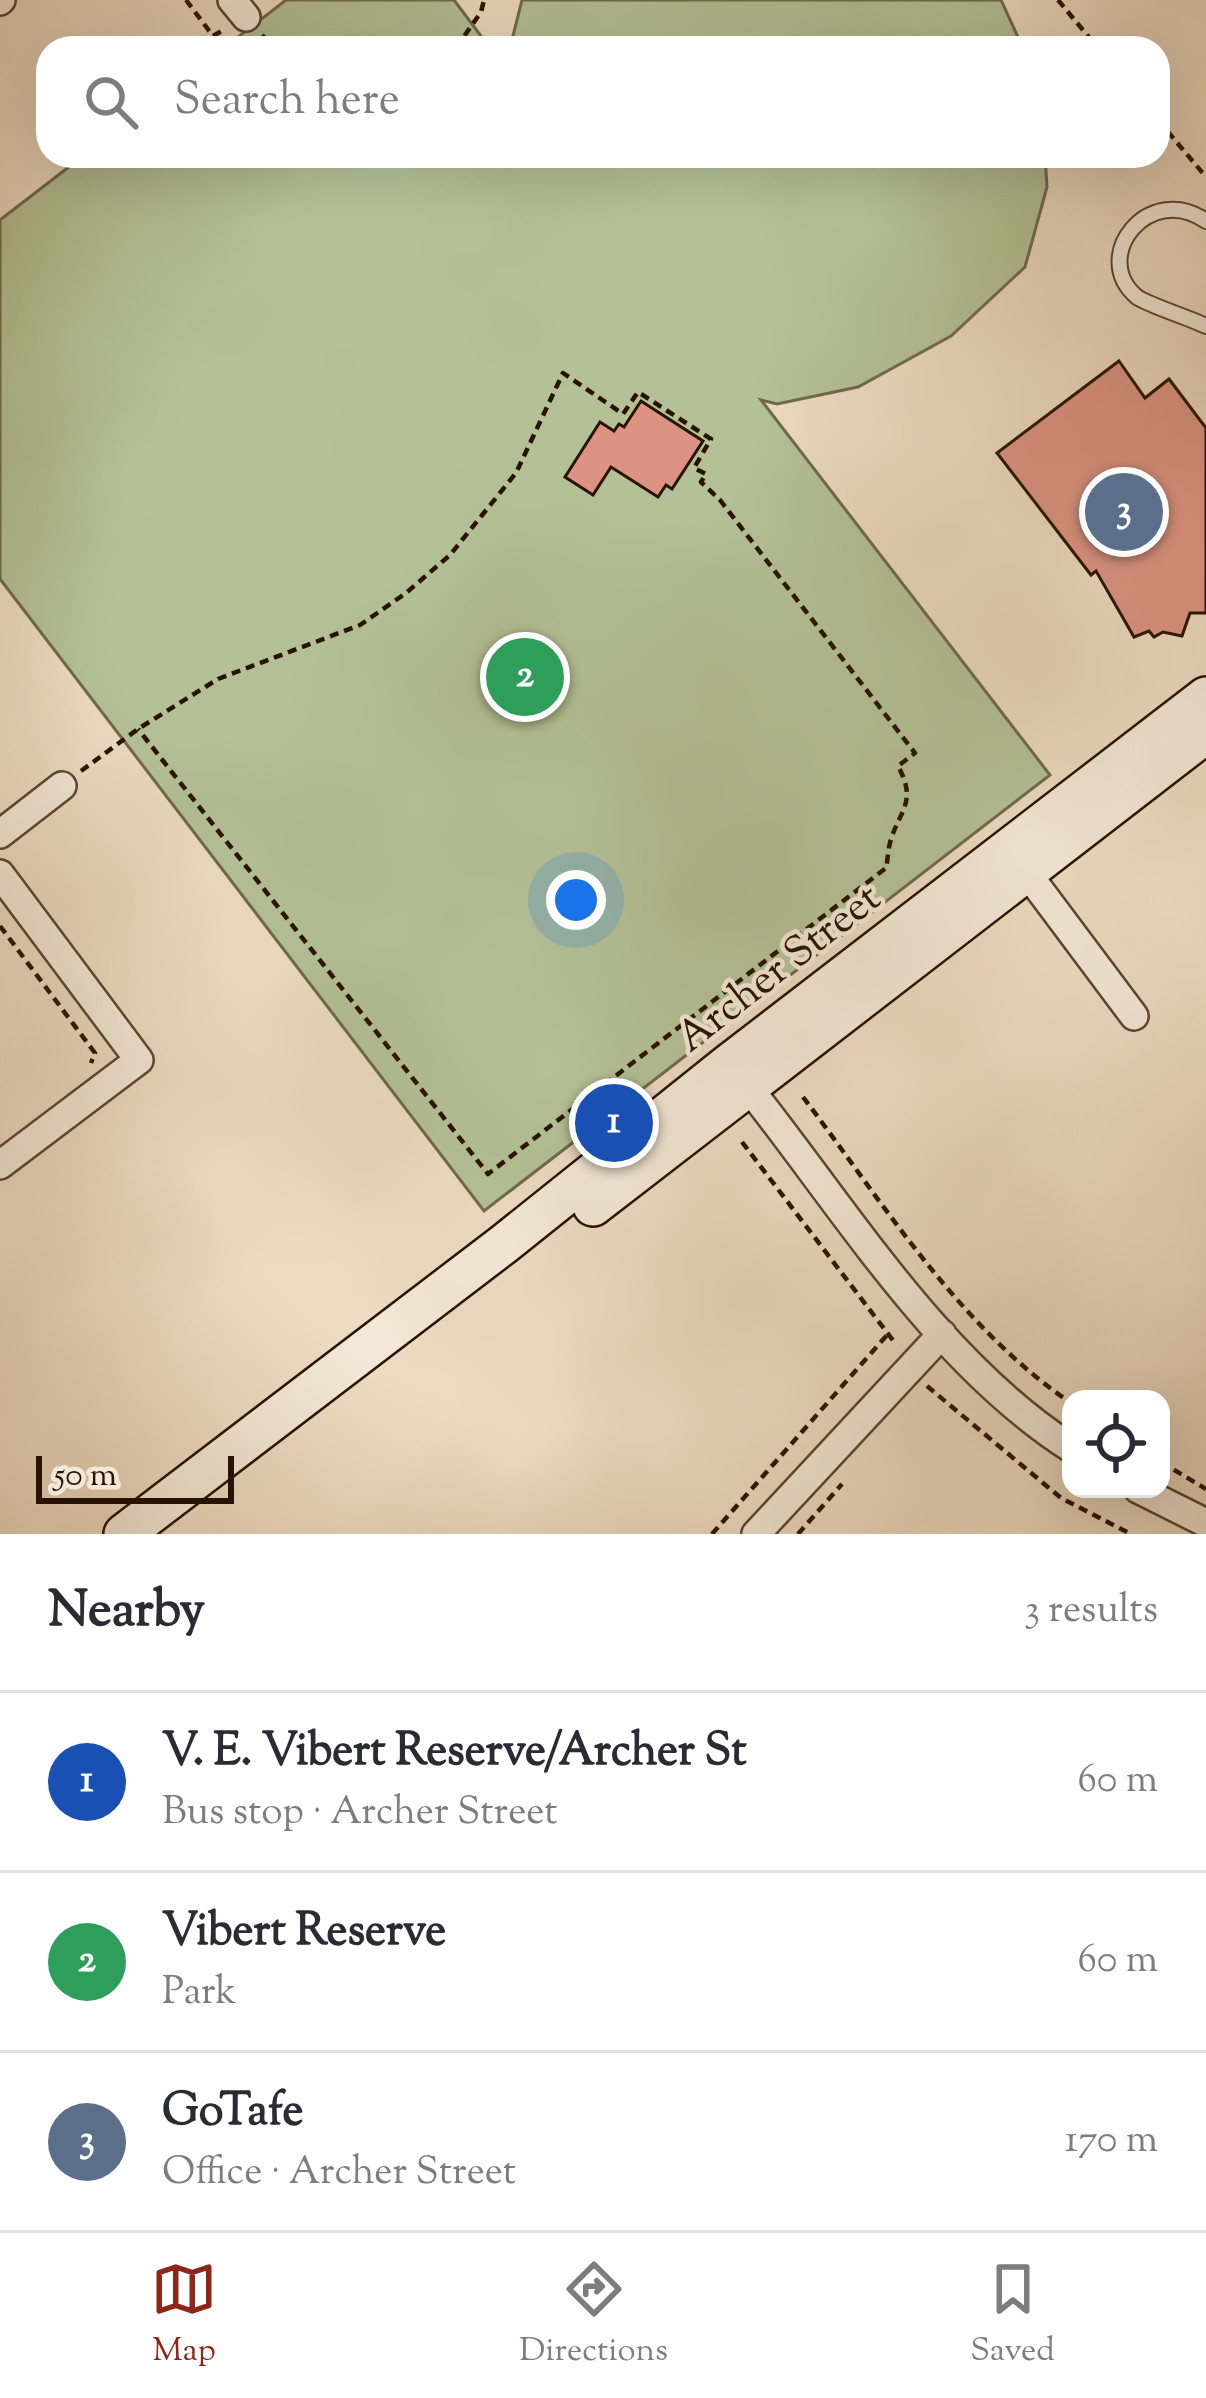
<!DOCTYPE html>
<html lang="en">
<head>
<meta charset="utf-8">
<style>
	:root { --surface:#fff; --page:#f7f7f7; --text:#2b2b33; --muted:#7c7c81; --line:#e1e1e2; --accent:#8f2418 }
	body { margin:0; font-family:"Sorts Mill Goudy",serif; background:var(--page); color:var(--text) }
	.controls { position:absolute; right:36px; bottom:36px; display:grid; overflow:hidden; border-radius:24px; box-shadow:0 12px 48px #0002 }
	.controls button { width:108px; height:108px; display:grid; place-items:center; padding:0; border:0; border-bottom:3px solid var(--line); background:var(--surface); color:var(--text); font:60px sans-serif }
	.scale { position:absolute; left:36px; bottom:30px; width:198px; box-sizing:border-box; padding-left:12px; border:6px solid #281200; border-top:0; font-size:33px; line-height:42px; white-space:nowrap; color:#281200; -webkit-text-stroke:9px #f3e8d7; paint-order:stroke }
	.you { position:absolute; left:576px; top:900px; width:42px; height:42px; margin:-30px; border:9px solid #fff; border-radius:50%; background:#1a73e8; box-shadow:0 0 0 18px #1a73e833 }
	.badge { display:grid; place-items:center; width:78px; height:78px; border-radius:50%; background:var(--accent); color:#fff; font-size:39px; font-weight:700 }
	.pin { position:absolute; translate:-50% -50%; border:6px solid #fff; box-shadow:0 3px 12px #0006 }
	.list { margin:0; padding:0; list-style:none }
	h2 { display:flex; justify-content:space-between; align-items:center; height:156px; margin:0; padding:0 48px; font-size:51px }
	h2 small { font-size:39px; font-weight:400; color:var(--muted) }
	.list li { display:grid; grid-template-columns:78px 1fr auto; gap:36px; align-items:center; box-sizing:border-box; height:180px; padding:0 48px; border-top:3px solid var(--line) }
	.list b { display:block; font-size:45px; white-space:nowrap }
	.list p { margin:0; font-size:39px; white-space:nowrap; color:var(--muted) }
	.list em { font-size:39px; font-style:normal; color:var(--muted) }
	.icon { flex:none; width:66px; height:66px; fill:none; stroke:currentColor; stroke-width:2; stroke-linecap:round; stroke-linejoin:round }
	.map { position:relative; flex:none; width:1206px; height:1534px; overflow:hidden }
	.search { position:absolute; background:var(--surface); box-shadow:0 12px 48px #0002; left:36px; right:36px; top:36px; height:132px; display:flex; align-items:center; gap:30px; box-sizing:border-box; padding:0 42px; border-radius:36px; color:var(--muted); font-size:45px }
	.sheet { height:696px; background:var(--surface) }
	nav { display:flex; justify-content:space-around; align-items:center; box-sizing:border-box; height:168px; border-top:3px solid var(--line); background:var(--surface); font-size:33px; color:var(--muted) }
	nav a { display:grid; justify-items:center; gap:6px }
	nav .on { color:var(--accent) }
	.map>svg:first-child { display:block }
	.green { fill:#b4c197; stroke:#6e6a4c; stroke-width:3 }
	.building { fill:#dc9383; stroke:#281200; stroke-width:3 }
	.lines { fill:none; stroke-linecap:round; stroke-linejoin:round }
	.service-casing { stroke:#594430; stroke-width:18 }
	.minor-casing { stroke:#594430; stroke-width:32 }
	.secondary-casing { stroke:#281200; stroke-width:44 }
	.path { stroke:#281200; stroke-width:4.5; stroke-dasharray:9 6; stroke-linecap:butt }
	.service { stroke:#f3e8d7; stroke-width:14 }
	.minor { stroke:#f3e8d7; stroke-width:27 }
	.secondary { stroke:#f3e8d7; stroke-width:39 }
	.labels { text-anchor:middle; stroke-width:9; stroke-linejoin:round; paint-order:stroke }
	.street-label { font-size:42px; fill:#281200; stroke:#f3e8d7 }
</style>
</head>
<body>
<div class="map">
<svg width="1206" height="1534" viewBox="0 0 1206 1534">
	<rect width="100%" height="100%" fill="#eddbc2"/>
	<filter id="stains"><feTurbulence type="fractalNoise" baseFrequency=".00167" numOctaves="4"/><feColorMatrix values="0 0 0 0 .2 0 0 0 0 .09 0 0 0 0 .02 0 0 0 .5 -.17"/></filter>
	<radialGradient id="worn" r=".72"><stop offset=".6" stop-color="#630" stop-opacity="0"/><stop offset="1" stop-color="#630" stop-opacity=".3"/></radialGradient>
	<path class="green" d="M286,0H454L490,48H224Z
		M522,0H1001L1023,48H510Z
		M83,156H1045L1047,187L1025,267L951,336L858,387L777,404L761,400L1050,775L484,1211L0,579V220Z"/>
	<path class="building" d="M1119,361L1145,398L1169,379L1206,428V613H1190L1182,636L1163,632L1154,637L1149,631L1134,637L1096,571L1091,575L997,453Z
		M641,401L703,441L672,489L666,485L658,497L611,467L593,495L565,477L600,422L614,431L619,424L624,427Z"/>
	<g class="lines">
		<defs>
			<path id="service" d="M1206,221C1149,181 1089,257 1137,297C1148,305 1190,318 1206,326"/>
			<path id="minor" d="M232,0L246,17
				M0,1L1,0
				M0,834L62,786
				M1018,861L1134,1016
				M0,874L139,1060L0,1165
				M740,1077C840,1201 934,1360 1071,1448
				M1138,1489L1206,1523
				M756,1534L942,1334"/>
			<path id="secondary" d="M593,1206L1206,733
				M124,1534L504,1244L729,1064L1206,697"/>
		</defs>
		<use href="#service" class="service-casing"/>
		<use href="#minor" class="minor-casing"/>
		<use href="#secondary" class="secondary-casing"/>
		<path class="path" d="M186,0L213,36L225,29
			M1058,0L1098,48
			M262,35L275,48
			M456,48L481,12L484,0
			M1158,120L1206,177
			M81,771L138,729L218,679L360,625L406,593L450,555L516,473L563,373L623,414L638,392L711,439L694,468L706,474L701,482L720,500L915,753L898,766C917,801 901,809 891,839C888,848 888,859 886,868L488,1174L138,729
			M0,926L95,1053L91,1063
			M803,1097C884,1204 959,1327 1071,1403
			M742,1142L895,1343
			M927,1386L1061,1498L1131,1534
			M1161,1462L1206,1489
			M712,1534L888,1334
			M798,1534L842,1484"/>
		<use href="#service" class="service"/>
		<use href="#minor" class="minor"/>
		<use href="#secondary" class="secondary"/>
	</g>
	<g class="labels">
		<g class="street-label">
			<text transform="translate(777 966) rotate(-38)" y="15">Archer Street</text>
		</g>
	</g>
	<rect width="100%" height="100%" filter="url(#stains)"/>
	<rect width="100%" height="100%" fill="url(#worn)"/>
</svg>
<div class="controls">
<button><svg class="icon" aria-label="locate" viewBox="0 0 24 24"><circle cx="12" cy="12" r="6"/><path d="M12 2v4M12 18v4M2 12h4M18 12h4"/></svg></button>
</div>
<div class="scale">50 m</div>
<div class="you"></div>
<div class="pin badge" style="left:614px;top:1123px;background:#1a4fb4">1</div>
<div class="pin badge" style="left:525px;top:677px;background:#2e9e5b">2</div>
<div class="pin badge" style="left:1124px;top:512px;background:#5c6f8a">3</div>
<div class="search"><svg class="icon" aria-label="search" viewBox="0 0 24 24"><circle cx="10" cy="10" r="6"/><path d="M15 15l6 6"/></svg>Search here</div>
</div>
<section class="sheet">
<h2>Nearby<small>3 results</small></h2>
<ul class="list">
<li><span class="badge" style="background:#1a4fb4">1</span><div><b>V. E. Vibert Reserve/Archer St</b><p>Bus stop · Archer Street</p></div><em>60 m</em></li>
<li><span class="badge" style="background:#2e9e5b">2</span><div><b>Vibert Reserve</b><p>Park</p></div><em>60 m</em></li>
<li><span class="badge" style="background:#5c6f8a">3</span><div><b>GoTafe</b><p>Office · Archer Street</p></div><em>170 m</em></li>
</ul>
</section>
<nav>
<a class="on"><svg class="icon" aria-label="map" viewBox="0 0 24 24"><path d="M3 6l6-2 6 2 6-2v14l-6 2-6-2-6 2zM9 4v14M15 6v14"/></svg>Map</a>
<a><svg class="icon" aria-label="directions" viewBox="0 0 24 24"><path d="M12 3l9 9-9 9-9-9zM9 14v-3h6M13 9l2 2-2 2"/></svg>Directions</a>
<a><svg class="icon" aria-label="saved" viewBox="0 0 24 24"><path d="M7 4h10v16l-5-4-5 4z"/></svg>Saved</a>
</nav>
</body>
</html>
